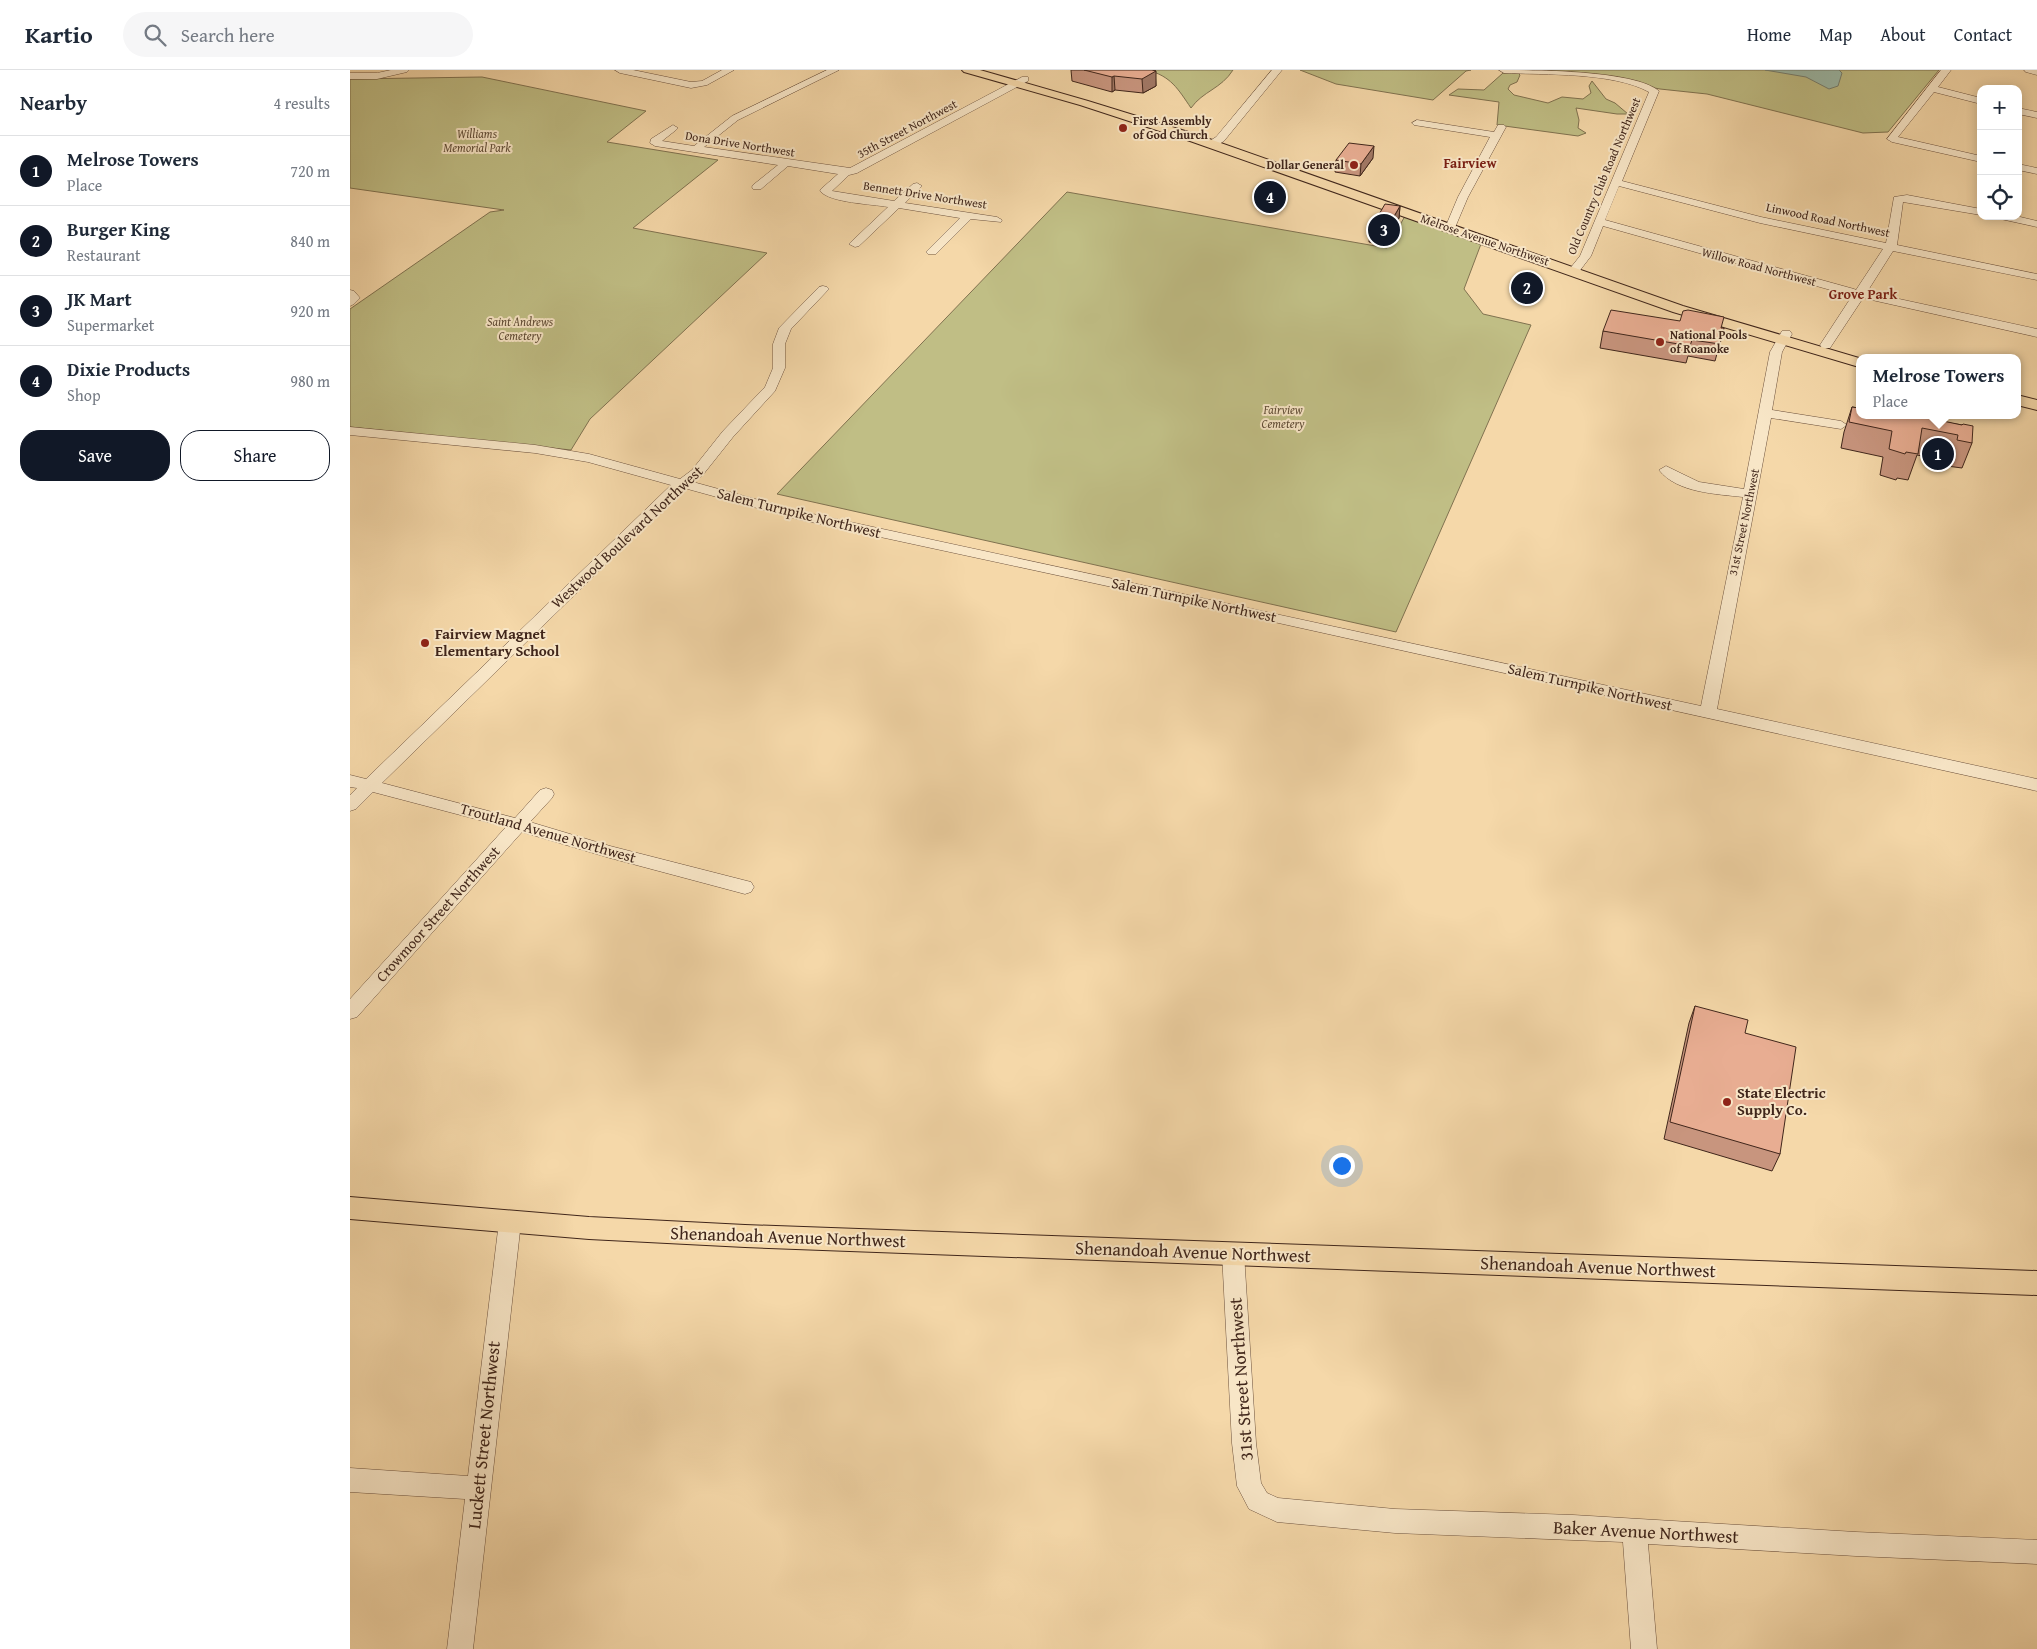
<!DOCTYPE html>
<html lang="en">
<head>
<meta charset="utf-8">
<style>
	:root { --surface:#fff; --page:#f6f6f7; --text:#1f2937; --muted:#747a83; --line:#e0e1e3; --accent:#111827 }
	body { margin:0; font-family:"Gentium Book Plus",serif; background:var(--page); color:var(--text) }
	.controls { position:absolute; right:15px; top:15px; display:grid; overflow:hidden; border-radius:10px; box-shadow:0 2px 12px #0003 }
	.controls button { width:45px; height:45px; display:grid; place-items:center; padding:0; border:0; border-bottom:1px solid var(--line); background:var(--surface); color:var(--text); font:25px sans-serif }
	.you { position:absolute; left:991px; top:1095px; width:18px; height:18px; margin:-12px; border:4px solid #fff; border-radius:50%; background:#1a73e8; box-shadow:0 0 0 8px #1a73e833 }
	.badge { display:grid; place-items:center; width:32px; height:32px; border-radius:50%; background:var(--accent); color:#fff; font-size:16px; font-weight:700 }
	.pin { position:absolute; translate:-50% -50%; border:2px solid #fff; box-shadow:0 1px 5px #0006 }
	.popup { position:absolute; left:1506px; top:284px; width:165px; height:65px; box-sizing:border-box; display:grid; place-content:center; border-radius:10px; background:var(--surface); filter:drop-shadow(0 1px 4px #0005); font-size:16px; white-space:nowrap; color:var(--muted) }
	.popup b { font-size:19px; color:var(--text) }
	.popup::after { content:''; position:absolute; left:50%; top:100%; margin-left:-10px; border:10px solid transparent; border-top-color:var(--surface) }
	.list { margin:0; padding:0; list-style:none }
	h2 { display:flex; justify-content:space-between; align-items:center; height:65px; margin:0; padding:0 20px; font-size:21px }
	h2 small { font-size:16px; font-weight:400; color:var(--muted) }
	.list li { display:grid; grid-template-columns:32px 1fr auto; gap:15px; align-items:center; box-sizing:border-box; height:70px; padding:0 20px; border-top:1px solid var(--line) }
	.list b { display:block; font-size:19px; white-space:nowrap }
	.list p { margin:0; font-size:16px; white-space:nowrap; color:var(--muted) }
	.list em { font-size:16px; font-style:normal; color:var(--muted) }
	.actions { display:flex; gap:10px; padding:15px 20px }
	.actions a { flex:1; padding:11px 0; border:1px solid var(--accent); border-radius:20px; text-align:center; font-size:18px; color:var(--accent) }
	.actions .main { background:var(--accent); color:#fff }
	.icon { flex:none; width:28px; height:28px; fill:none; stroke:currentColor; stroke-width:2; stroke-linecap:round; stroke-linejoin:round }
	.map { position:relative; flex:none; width:1687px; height:1579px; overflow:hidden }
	header { display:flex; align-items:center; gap:30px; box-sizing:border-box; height:70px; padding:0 25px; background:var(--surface); border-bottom:1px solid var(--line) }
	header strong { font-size:24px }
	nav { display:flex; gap:28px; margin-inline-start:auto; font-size:18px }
	.search { width:350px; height:45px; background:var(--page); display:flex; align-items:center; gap:12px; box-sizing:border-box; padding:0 18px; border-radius:28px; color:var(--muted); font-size:19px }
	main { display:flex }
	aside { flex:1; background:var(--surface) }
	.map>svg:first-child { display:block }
	.green { fill:#c0be85; stroke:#807250 }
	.water { fill:#9cbaa9; stroke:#777f70 }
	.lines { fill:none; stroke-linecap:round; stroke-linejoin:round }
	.minor-casing { stroke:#6d523e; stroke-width:1 }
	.major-casing { stroke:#40261b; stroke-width:2 }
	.minor { fill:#f8e6c7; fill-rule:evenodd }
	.major { fill:#f5d8a9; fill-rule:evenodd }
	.wall { fill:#c8957e; stroke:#40261b }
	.shaded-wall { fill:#a27966; stroke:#40261b }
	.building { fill:#e8ad92; stroke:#40261b }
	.poi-dot { fill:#8f2418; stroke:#f8e6c7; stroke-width:2 }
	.labels { text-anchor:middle; stroke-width:4; stroke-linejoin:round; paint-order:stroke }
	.far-poi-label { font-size:12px; font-weight:bold; fill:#40261b; stroke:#f8e6c7; text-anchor:start }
	.far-street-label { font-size:12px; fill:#40261b; stroke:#f8e6c7 }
	.far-park-label { font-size:12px; font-style:italic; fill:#604c36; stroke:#f8e6c7 }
	.far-neighbourhood-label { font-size:14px; font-weight:bold; fill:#7a1f14; stroke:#f8e6c7 }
	.street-label { font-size:15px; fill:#40261b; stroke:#f8e6c7 }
	.poi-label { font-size:15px; font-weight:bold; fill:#40261b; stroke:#f8e6c7; text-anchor:start }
	.near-street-label { font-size:18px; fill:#40261b; stroke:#f8e6c7 }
</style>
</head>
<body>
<header>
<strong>Kartio</strong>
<div class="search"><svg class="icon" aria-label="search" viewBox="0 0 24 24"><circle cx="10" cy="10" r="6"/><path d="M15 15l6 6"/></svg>Search here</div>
<nav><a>Home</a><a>Map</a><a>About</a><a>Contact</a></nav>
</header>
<main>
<aside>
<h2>Nearby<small>4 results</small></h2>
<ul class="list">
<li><span class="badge">1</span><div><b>Melrose Towers</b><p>Place</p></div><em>720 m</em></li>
<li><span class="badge">2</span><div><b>Burger King</b><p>Restaurant</p></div><em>840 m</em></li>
<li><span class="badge">3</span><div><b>JK Mart</b><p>Supermarket</p></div><em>920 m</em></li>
<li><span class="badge">4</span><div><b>Dixie Products</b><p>Shop</p></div><em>980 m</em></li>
</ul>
<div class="actions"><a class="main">Save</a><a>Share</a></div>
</aside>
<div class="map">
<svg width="1687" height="1579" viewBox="0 0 1687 1579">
	<rect width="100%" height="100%" fill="#f5d8a9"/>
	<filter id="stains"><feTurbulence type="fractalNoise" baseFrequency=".004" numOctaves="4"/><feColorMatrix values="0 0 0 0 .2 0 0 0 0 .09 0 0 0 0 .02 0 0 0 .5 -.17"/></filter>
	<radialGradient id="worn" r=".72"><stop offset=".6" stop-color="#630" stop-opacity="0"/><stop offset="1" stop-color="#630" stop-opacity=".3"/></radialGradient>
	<path class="green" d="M797,0H883C871,19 853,21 841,38C828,19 821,6 797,0Z
		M950,0H1121L1116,1L1083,30L986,14Z
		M1177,0H1589L1538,62L1513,63L1357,24L1310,19L1233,4Z
		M1153,3H1168L1170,5L1167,12L1160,15L1158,19L1164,25L1198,33L1212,27L1233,29L1241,23L1239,16L1242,11L1256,29L1265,33L1278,44H1267L1226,38L1229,50L1228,58L1236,63L1228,66L1147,55L1149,32L1099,25L1108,19L1134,20Z
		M132,7L296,41L257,72L368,90L283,158L417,183L240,349L221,380L0,357V239L140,142L154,140L0,118V9Z
		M717,122L1037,178L1055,146L1131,174L1114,219L1133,244L1181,255L1046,562L427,424Z"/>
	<path class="water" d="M1415,0H1489L1492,3L1488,16L1479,19L1456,7Z"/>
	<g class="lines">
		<defs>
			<path id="minor" d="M41,0H59L57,2L27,9H0V3H27Z
				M265,0H283L341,12L352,11L372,0H384L357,15L341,18L270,3Z
				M477,0H489L388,50L354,77L500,98L672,7H678V11L507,103L499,105L482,121L544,131L563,114L567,113L572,116L555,133L647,147L652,150L651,152L621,149L586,184H578L576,182L610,148L549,138L509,176L505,177L499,174L501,172L538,137C522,134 480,133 470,121L471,119L488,104L438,96L411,119H403L402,117L403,115L428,95L305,76L300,73L301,69L323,55L328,58L326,60L312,71L344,76L382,46Z
				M922,0H932L874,71L866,76H858V72L866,67Z
				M1149,0C1184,0 1285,0 1309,21L1272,111L1411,147L1536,173L1544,127L1557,125L1631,139V145L1553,132L1547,175L1687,204V210L1543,181L1517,222L1687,259V267L1513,228L1480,278H1472L1470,275L1502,226L1253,156L1241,186L1228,203H1220L1218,201L1230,186L1299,22C1263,2 1195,5 1154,3ZM1269,116L1410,153L1533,179L1506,220L1504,219L1255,150Z
				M1591,0H1601L1588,17L1631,28V34L1584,22L1548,67L1631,86V92L1542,72L1537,69Z
				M1674,0H1687V5L1676,2Z
				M1668,38L1687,42V48L1668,44Z
				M1067,50L1144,62L1148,55H1154L1156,57L1118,127L1104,160H1096L1095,158L1108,127L1140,67L1064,55L1062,53Z
				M1668,94L1687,98V104L1668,100Z
				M1645,146H1666L1687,151V157L1646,148Z
				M473,216L477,217L479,219L477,221L441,259L435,274V298L425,321L383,367L352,406L343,412L449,441L1351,636L1393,427C1367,424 1327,423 1309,400L1316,396L1349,412L1394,419L1420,282L1432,261H1440L1442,264L1432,282L1422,340L1491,351L1497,355L1491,359L1421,348L1367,639L1687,709V721L924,552L447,449L334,418L32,713L165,748L190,720L196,718L202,720L204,724L202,728L180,752L260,776L401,812L404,817L401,822L395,824L260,788L172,762L7,947L0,949V929L156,757L23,722L6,739L0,741V725L7,718L0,717V705L16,709L321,415L238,392L185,383L0,365V357L185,375L239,384L330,409L342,400L373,361L415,317L423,298V274L429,258L469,217Z
				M0,220L4,221L10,228L4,234L0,236Z
				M160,1143L168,1145L171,1152L123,1579H97L115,1429L0,1422V1398L118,1406L149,1152L152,1145Z
				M883,1173L891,1176L894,1183L906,1373L911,1413L917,1423L928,1428L1045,1439L1223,1445L1506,1462L1687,1470V1494L1506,1486L1298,1474L1307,1579H1281L1273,1472L1045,1463L927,1452L899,1439L887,1416L882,1373L872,1183L875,1176Z"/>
			<path id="major" d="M612,0H630L738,31L848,65L1333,236L1509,288V297L1323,242L840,71L730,35L614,2Z
				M1667,325L1687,330V340L1667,335Z
				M0,1127L239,1147L395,1155L1687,1201V1225L395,1177L239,1169L0,1149Z"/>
		</defs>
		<use href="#minor" class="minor-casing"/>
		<use href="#major" class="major-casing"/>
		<use href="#minor" class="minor"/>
		<use href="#major" class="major"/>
	</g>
	<path class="wall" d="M721,0H805L806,16L793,23L765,20L762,22L722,11Z
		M1023,88L1010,106L985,102L986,90Z
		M1050,136L1049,148L1034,174L1019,172L1020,160Z
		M1374,258L1365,291L1338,286L1336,293L1250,278L1253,261Z
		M1502,337L1612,355L1622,373L1612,398L1597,396L1598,391L1567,385L1558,410L1547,408L1546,410L1530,405L1533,387L1491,378L1494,362Z
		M1345,936L1395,963L1430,1084L1422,1101L1314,1069L1339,953Z"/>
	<path class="shaded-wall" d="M798,0H805V2L806,1V16L793,23L792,9Z
		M764,6L765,20L762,22V7Z
		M1024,76L1023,88L1010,106L1011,94Z
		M1050,136L1049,148L1034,174L1035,162Z"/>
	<path class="building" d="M734,0H802L806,1L792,9L764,6L762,7Z
		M999,73L1024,76L1011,94L986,90Z
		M1035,134L1050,136L1035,162L1020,160Z
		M1261,240L1330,251L1333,241L1338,240L1374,247L1371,258H1374L1370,274L1342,270L1340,276L1253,261Z
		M1502,337L1509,338V345H1564L1612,355L1613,354L1623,356L1622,373L1607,370L1608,365L1572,358L1568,384L1556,382L1555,384L1539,379L1542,361L1499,352Z
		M1345,936L1398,950L1395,963L1446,977L1430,1084L1320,1052Z"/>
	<g class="poi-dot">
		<circle cx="773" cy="58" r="5"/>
		<circle cx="1004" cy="95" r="5"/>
		<circle cx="1310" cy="272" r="5"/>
		<circle cx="75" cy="573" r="5"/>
		<circle cx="1377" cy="1032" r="5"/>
	</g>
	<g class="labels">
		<g class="far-poi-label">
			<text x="783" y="55">First Assembly<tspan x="783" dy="14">of God Church</tspan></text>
			<text x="994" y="99" text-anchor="end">Dollar General</text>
			<text x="1320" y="269">National Pools<tspan x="1320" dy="14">of Roanoke</tspan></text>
		</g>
		<g class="far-street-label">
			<text transform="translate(557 59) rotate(-28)" y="4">35th Street Northwest</text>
			<text transform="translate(390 74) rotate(9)" y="4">Dona Drive Northwest</text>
			<text transform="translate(1254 106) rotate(-67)" y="4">Old Country Club Road Northwest</text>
			<text transform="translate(575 125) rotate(9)" y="4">Bennett Drive Northwest</text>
			<text transform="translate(1478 150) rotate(12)" y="4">Linwood Road Northwest</text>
			<text transform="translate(1135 170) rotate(19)" y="4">Melrose Avenue Northwest</text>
			<text transform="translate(1409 197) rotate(15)" y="4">Willow Road Northwest</text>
			<text transform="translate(1394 452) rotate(-78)" y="4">31st Street Northwest</text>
		</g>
		<g class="far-park-label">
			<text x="127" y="68">Williams<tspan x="127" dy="14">Memorial Park</tspan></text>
			<text x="170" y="256">Saint Andrews<tspan x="170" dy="14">Cemetery</tspan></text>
			<text x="933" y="344">Fairview<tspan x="933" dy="14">Cemetery</tspan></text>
		</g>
		<g class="far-neighbourhood-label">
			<text x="1120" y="98">Fairview</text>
			<text x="1513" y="229">Grove Park</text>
		</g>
		<g class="street-label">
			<text transform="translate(449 443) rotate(14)" y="5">Salem Turnpike Northwest</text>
			<text transform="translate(277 467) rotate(-43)" y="5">Westwood Boulevard Northwest</text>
			<text transform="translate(844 530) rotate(12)" y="5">Salem Turnpike Northwest</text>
			<text transform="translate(1240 617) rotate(13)" y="5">Salem Turnpike Northwest</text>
			<text transform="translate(198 763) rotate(16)" y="5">Troutland Avenue Northwest</text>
			<text transform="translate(88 844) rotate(-48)" y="5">Crowmoor Street Northwest</text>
		</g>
		<g class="poi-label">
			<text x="85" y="569">Fairview Magnet<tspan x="85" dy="17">Elementary School</tspan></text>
			<text x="1387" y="1028">State Electric<tspan x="1387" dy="17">Supply Co.</tspan></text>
		</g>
		<g class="near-street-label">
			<text transform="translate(438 1167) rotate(2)" y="6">Shenandoah Avenue Northwest</text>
			<text transform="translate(843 1182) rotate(2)" y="6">Shenandoah Avenue Northwest</text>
			<text transform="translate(1248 1197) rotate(2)" y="6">Shenandoah Avenue Northwest</text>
			<text transform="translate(891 1309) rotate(-94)" y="6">31st Street Northwest</text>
			<text transform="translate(134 1365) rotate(-84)" y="6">Luckett Street Northwest</text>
			<text transform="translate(1296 1462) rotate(3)" y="6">Baker Avenue Northwest</text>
		</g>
	</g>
	<rect width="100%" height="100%" filter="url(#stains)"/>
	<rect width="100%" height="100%" fill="url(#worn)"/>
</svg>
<div class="controls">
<button>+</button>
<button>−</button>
<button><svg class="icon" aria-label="locate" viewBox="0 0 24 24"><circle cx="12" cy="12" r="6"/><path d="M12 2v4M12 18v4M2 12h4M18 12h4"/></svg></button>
</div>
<div class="you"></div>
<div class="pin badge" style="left:1588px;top:384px">1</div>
<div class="popup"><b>Melrose Towers</b>Place</div>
<div class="pin badge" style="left:1177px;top:218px">2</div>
<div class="pin badge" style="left:1034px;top:160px">3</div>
<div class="pin badge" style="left:920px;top:127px">4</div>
</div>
</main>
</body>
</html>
